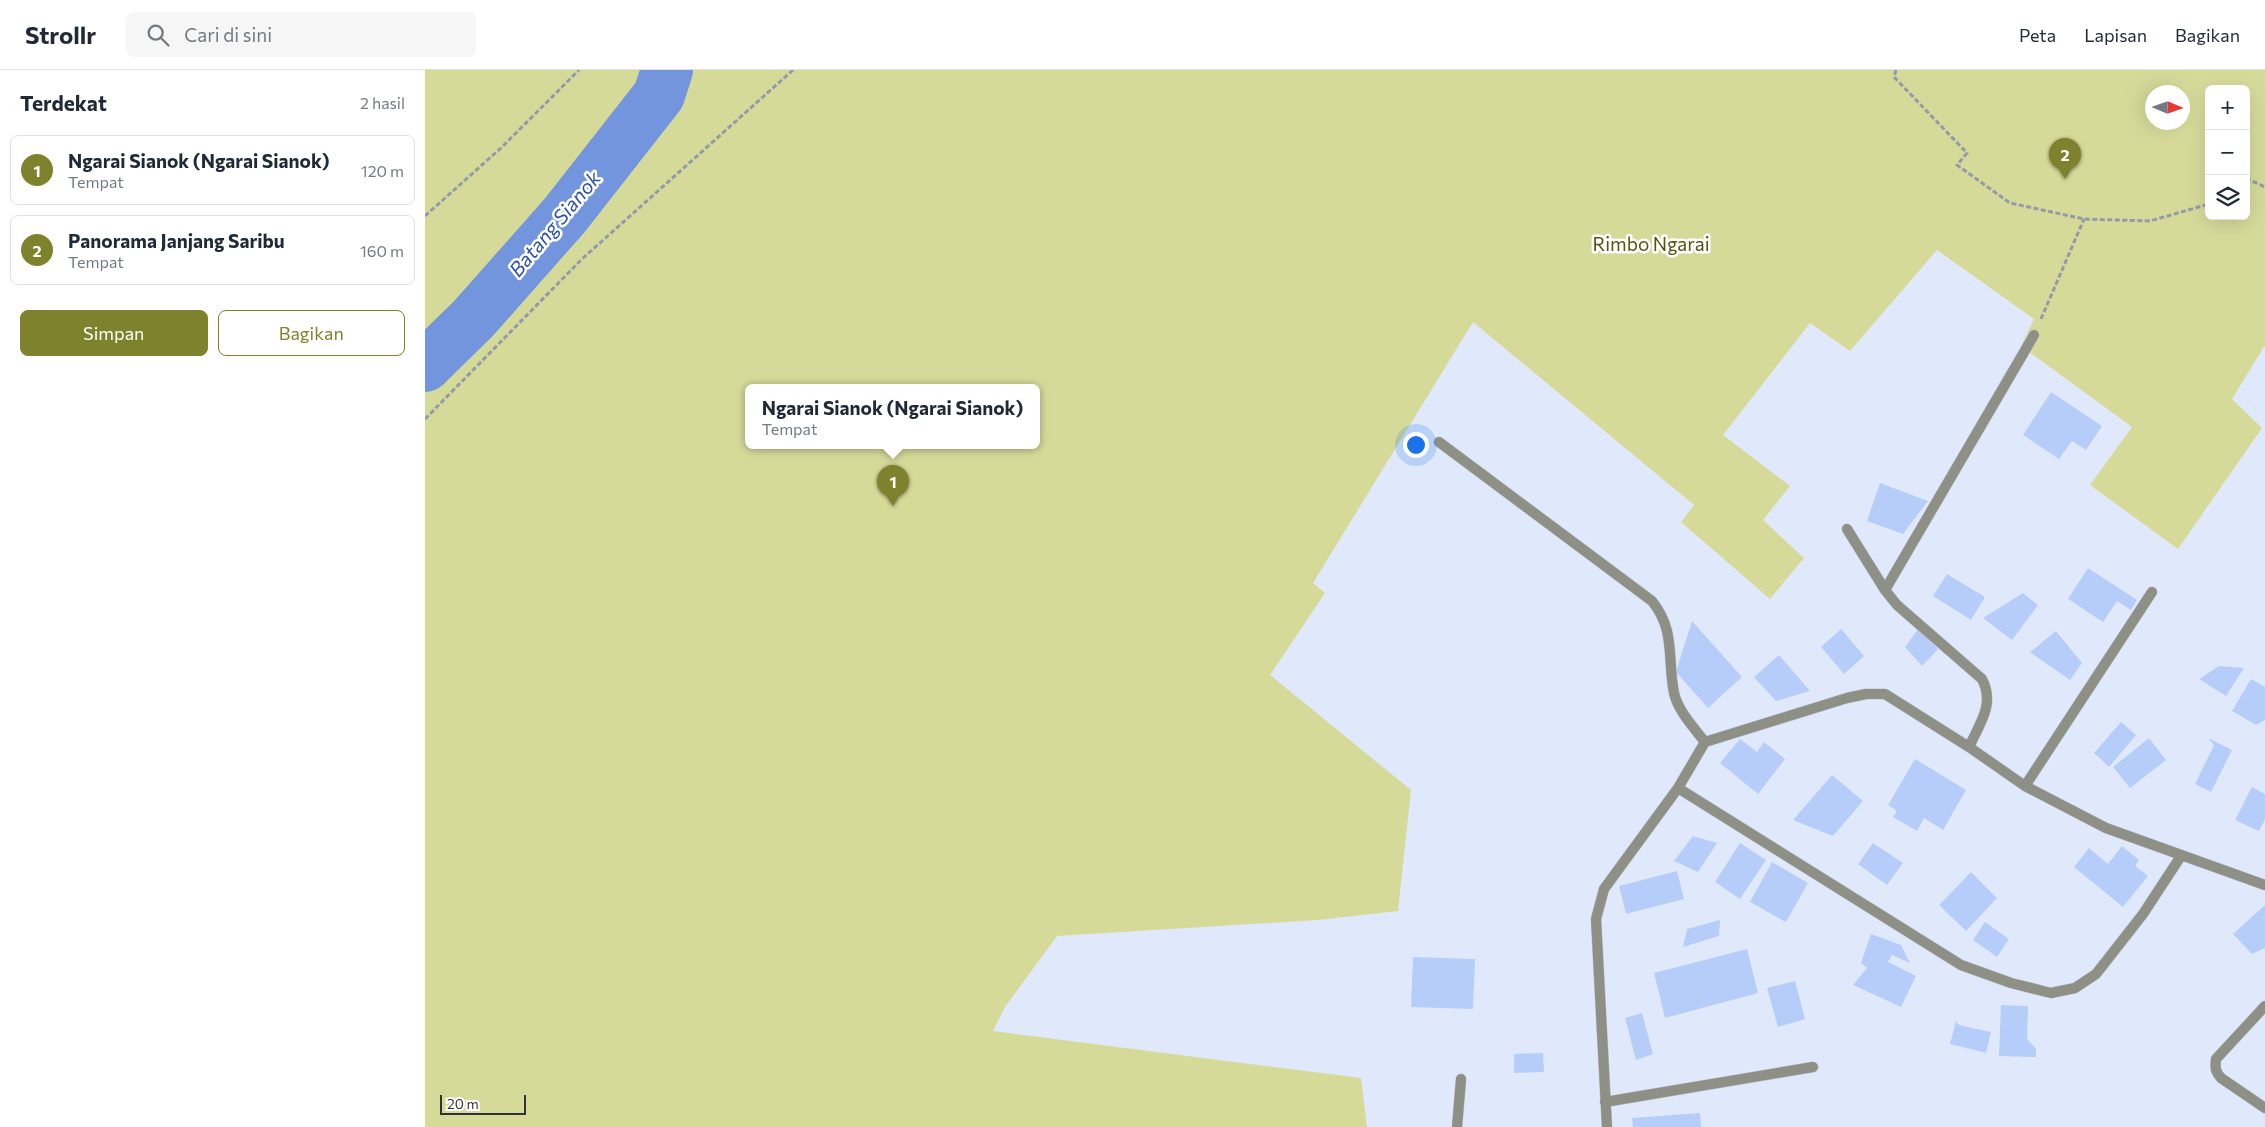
<!DOCTYPE html>
<html lang="id">
<head>
<meta charset="utf-8">
<style>
	:root { --surface:#fff; --page:#f6f6f7; --text:#1f2937; --muted:#747a83; --line:#e0e1e3; --accent:#7f822c }
	body { margin:0; font-family:Commissioner,sans-serif; background:var(--page); color:var(--text) }
	.controls { position:absolute; right:15px; top:15px; display:grid; overflow:hidden; border-radius:8px; box-shadow:0 5px 20px #0002 }
	.controls button { width:45px; height:45px; display:grid; place-items:center; padding:0; border:0; border-bottom:1px solid var(--line); background:var(--surface); color:var(--text); font:25px sans-serif }
	.compass { position:absolute; left:1720px; top:15px; width:45px; height:45px; border-radius:50%; background:var(--surface); box-shadow:0 5px 20px #0002; rotate:92deg }
	.scale { position:absolute; left:15px; bottom:12px; width:86px; box-sizing:border-box; padding-left:5px; border:2px solid #2e323b; border-top:0; font-size:14px; line-height:18px; white-space:nowrap; color:#2e323b; -webkit-text-stroke:4px #fff; paint-order:stroke }
	.you { position:absolute; left:990px; top:374px; width:18px; height:18px; margin:-12px; border:4px solid #fff; border-radius:50%; background:#1a73e8; box-shadow:0 0 0 8px #1a73e833 }
	.badge { display:grid; place-items:center; width:32px; height:32px; border-radius:50%; background:var(--accent); color:#fff; font-size:16px; font-weight:700 }
	.pin { position:absolute; translate:-50% -41px; filter:drop-shadow(0 1px 2px #0008) }
	.pin::after { content:''; position:absolute; top:26px; width:18px; height:15px; background:inherit; clip-path:polygon(0 0,100% 0,50% 100%) }
	.popup { position:absolute; left:320px; top:314px; width:295px; height:65px; box-sizing:border-box; display:grid; place-content:center; border-radius:8px; background:var(--surface); filter:drop-shadow(0 1px 4px #0005); font-size:16px; white-space:nowrap; color:var(--muted) }
	.popup b { font-size:19px; color:var(--text) }
	.popup::after { content:''; position:absolute; left:50%; top:100%; margin-left:-10px; border:10px solid transparent; border-top-color:var(--surface) }
	.list { margin:0; padding:0; list-style:none }
	h2 { display:flex; justify-content:space-between; align-items:center; height:65px; margin:0; padding:0 20px; font-size:21px }
	h2 small { font-size:16px; font-weight:400; color:var(--muted) }
	.list li { display:grid; grid-template-columns:32px 1fr auto; gap:15px; align-items:center; box-sizing:border-box; height:70px; margin:0 10px 10px; padding:0 10px; border:1px solid var(--line); border-radius:8px }
	.list b { display:block; font-size:19px; white-space:nowrap }
	.list p { margin:0; font-size:16px; white-space:nowrap; color:var(--muted) }
	.list em { font-size:16px; font-style:normal; color:var(--muted) }
	.actions { display:flex; gap:10px; padding:15px 20px }
	.actions a { flex:1; padding:11px 0; border:1px solid var(--accent); border-radius:8px; text-align:center; font-size:18px; color:var(--accent) }
	.actions .main { background:var(--accent); color:#fff }
	.icon { flex:none; width:28px; height:28px; fill:none; stroke:currentColor; stroke-width:2; stroke-linecap:round; stroke-linejoin:round }
	.map { position:relative; flex:none; width:1840px; height:1057px; overflow:hidden }
	header { display:flex; align-items:center; gap:30px; box-sizing:border-box; height:70px; padding:0 25px; background:var(--surface); border-bottom:1px solid var(--line) }
	header strong { font-size:24px }
	nav { display:flex; gap:28px; margin-inline-start:auto; font-size:18px }
	.search { width:350px; height:45px; background:var(--page); display:flex; align-items:center; gap:12px; box-sizing:border-box; padding:0 18px; border-radius:8px; color:var(--muted); font-size:19px }
	main { display:flex }
	aside { flex:1; background:var(--surface) }
	.map>svg:first-child { display:block }
	.green { fill:#d6da99; fill-rule:evenodd }
	.lines { fill:none; stroke-linecap:round; stroke-linejoin:round }
	.river { stroke:#7295dd; stroke-width:52 }
	.building { fill:#b6cdfa }
	.street-casing { stroke:#bcc4d5; stroke-width:11 }
	.path { stroke:#939aa8; stroke-width:3; stroke-dasharray:5 2.5; stroke-linecap:butt }
	.street { stroke:#8e8f85; stroke-width:10 }
	.labels { text-anchor:middle; stroke-width:5; stroke-linejoin:round; paint-order:stroke }
	.park-label { font-size:19px; fill:#525410; stroke:#fff }
	.water-label { font-size:20px; font-style:italic; fill:#2c51a6; stroke:#fff }
</style>
</head>
<body>
<header>
<strong>Strollr</strong>
<div class="search"><svg class="icon" aria-label="search" viewBox="0 0 24 24"><circle cx="10" cy="10" r="6"/><path d="M15 15l6 6"/></svg>Cari di sini</div>
<nav><a>Peta</a><a>Lapisan</a><a>Bagikan</a></nav>
</header>
<main>
<aside>
<h2>Terdekat<small>2 hasil</small></h2>
<ul class="list">
<li><span class="badge">1</span><div><b>Ngarai Sianok (Ngarai Sianok)</b><p>Tempat</p></div><em>120 m</em></li>
<li><span class="badge">2</span><div><b>Panorama Janjang Saribu</b><p>Tempat</p></div><em>160 m</em></li>
</ul>
<div class="actions"><a class="main">Simpan</a><a>Bagikan</a></div>
</aside>
<div class="map">
<svg width="1840" height="1057" viewBox="0 0 1840 1057">
	<rect width="100%" height="100%" fill="#e0e9fb"/>
	<path class="green" d="M0,0H1840V275L1807,329L1837,358L1753,479L1665,415L1707,357L1596,276L1609,249L1512,180L1425,281L1385,253L1298,365L1365,416L1338,450L1379,488L1345,529L1256,452L1269,435L1048,252L888,513L900,523L845,605L986,720L973,841L893,850L632,866L580,937L568,961L936,1008L942,1057H0ZM1784,19H1821V146H1784ZM1728,22H1758V52H1728ZM324,317H612V375H324Z"/>
	<g class="lines">
		<path class="river" d="M0,296L48,249L140,145L234,25L242,0"/>
	</g>
	<path class="building" d="M1626,322L1677,356L1661,380L1647,371L1634,389L1598,365Z
		M1455,413L1503,431L1478,464L1442,451Z
		M1663,498L1712,530L1706,540L1692,531L1678,552L1643,529Z
		M1522,504L1560,527L1546,550L1508,526Z
		M1598,523L1613,535L1587,570L1558,548Z
		M1267,551L1317,607L1283,638L1251,602Z
		M1416,559L1439,586L1419,604L1396,577Z
		M1493,559L1513,579L1497,596L1480,577Z
		M1631,561L1657,593L1645,610L1605,582Z
		M1354,585L1385,621L1351,631L1329,607Z
		M1794,596L1819,598L1801,626L1774,609Z
		M1826,609L1840,617V650L1831,655L1807,641Z
		M1696,652L1711,665L1684,697L1669,683Z
		M1724,668L1741,690L1705,718L1688,697Z
		M1783,668L1807,680L1786,722L1770,714L1789,675Z
		M1315,669L1332,682L1339,672L1360,689L1333,724L1295,693Z
		M1490,689L1541,720L1518,760L1499,748L1492,761L1468,747L1472,741L1463,735Z
		M1407,705L1438,731L1408,766L1368,750Z
		M1827,717L1840,724V749L1834,761L1810,750Z
		M1268,766L1292,773L1273,802L1249,791Z
		M1315,773L1341,790L1315,829L1290,812Z
		M1448,773L1478,793L1462,815L1433,794Z
		M1697,776L1714,790L1710,796L1723,806L1698,837L1649,797L1664,778L1683,794Z
		M1347,792L1383,813L1361,852L1325,832Z
		M1252,801L1259,829L1201,844L1194,816Z
		M1546,802L1572,828L1541,861L1514,835Z
		M1840,835V878L1827,884L1808,864Z
		M1295,850L1294,866L1258,877L1262,859Z
		M1560,852L1584,869L1572,887L1548,870Z
		M1446,864L1476,875L1485,893L1467,885L1463,892L1491,906L1476,937L1428,915L1442,898L1436,893Z
		M1322,879L1333,923L1240,948L1229,903Z
		M988,887L1050,889L1048,939L986,937Z
		M1370,911L1380,949L1353,957L1342,918Z
		M1576,935L1603,936L1602,969L1611,979V987L1574,986Z
		M1217,943L1228,984L1211,990L1200,948Z
		M1531,951L1534,955L1566,962L1561,983L1525,974Z
		M1118,983L1119,1002L1089,1003V984Z
		M1275,1043L1276,1057H1208L1207,1048Z"/>
	<g class="lines">
		<defs>
			<path id="street" d="M1014,372L1227,531C1251,561 1242,588 1249,623C1253,641 1269,658 1280,672
				M1422,459L1460,520L1472,535L1557,609C1570,634 1555,653 1544,677
				M1460,520L1609,265
				M1600,716L1727,522
				M1253,718L1536,895L1586,913L1626,923L1650,918L1671,904L1718,844L1756,786
				M1840,936L1791,989C1790,998 1790,1001 1796,1008L1840,1038
				M1180,1032L1388,997
				M1032,1057L1036,1009
				M1182,1057L1171,849L1179,819L1253,718L1280,672L1422,628L1441,624H1460L1544,677L1600,716L1681,758L1840,815"/>
		</defs>
		<use href="#street" class="street-casing"/>
		<path class="path" d="M1471,0L1469,7L1542,83L1532,95L1585,133L1659,149L1725,151L1784,134
			M1821,112L1825,110L1840,117
			M0,146L76,78L154,0
			M1616,249L1659,149
			M0,349L157,189L368,0"/>
		<use href="#street" class="street"/>
	</g>
	<g class="labels">
		<g class="park-label">
			<text x="1226" y="181">Rimbo Ngarai</text>
		</g>
		<g class="water-label">
			<text transform="translate(130 154) rotate(-50)" y="7">Batang Sianok</text>
		</g>
	</g>
</svg>
<div class="controls">
<button>+</button>
<button>−</button>
<button><svg class="icon" aria-label="layers" viewBox="0 0 24 24"><path d="M12 4l9 5-9 5-9-5zM3 14l9 5 9-5"/></svg></button>
</div>
<svg class="compass" viewBox="-18 -18 36 36"><path d="M0-13l5 13h-10z" fill="#e53935"/><path d="M0 13l5-13h-10z" fill="#747a83"/></svg>
<div class="scale">20 m</div>
<div class="you"></div>
<div class="pin badge" style="left:468px;top:436px">1</div>
<div class="popup"><b>Ngarai Sianok (Ngarai Sianok)</b>Tempat</div>
<div class="pin badge" style="left:1640px;top:109px">2</div>
</div>
</main>
</body>
</html>
